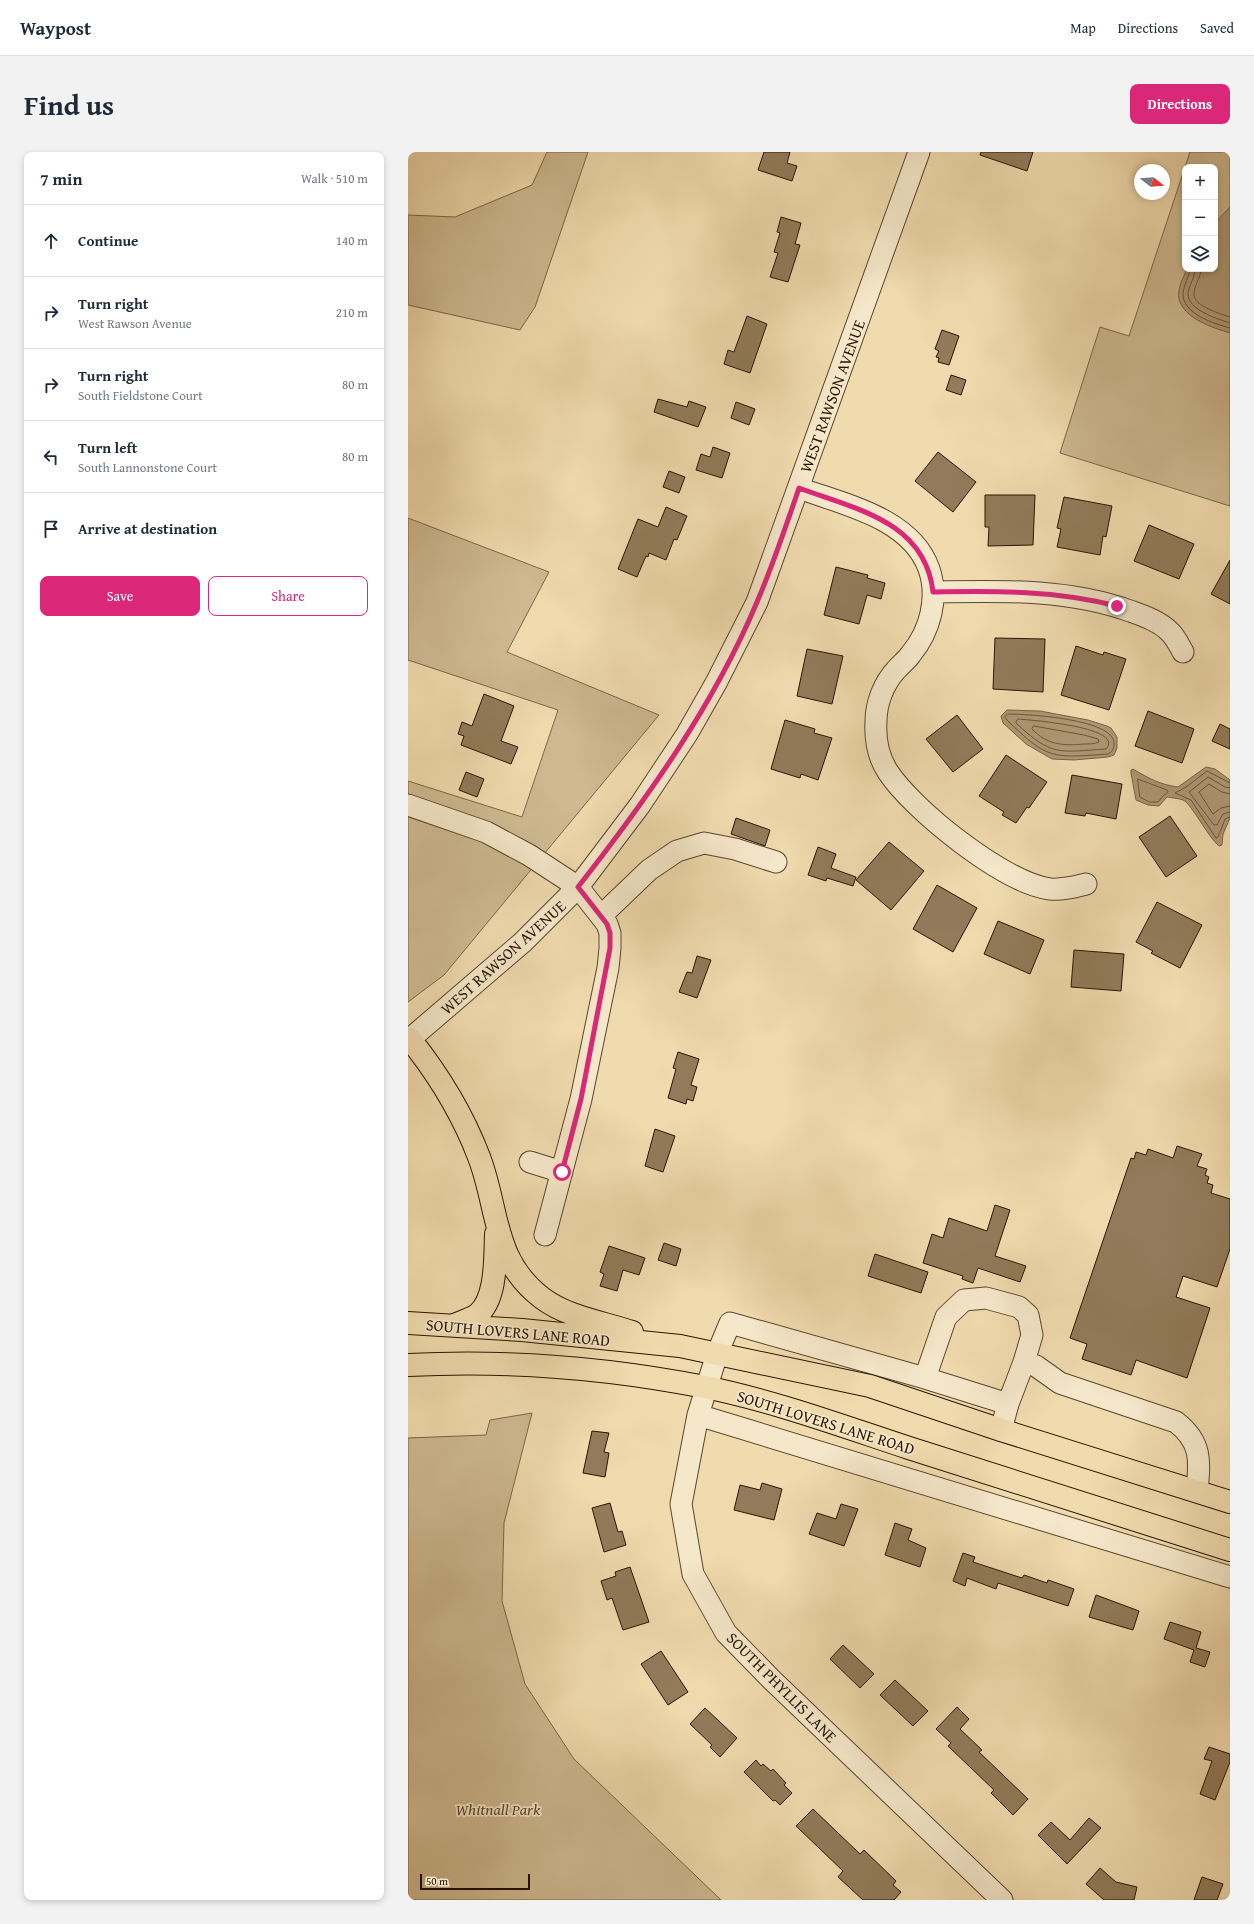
<!DOCTYPE html>
<html lang="en">
<head>
<meta charset="utf-8">
<style>
	:root { --surface:#fff; --page:#f2f2f3; --text:#1f2937; --muted:#747a83; --line:#e0e1e3; --accent:#db2777 }
	body { margin:0; font-family:"Gentium Book Plus",serif; background:var(--page); color:var(--text) }
	.controls { position:absolute; right:12px; top:12px; display:grid; overflow:hidden; border-radius:8px; box-shadow:0 2px 6px #0003 }
	.controls button { width:36px; height:36px; display:grid; place-items:center; padding:0; border:0; border-bottom:1px solid var(--line); background:var(--surface); color:var(--text); font:20px sans-serif }
	.compass { position:absolute; left:726px; top:12px; width:36px; height:36px; border-radius:50%; background:var(--surface); box-shadow:0 2px 6px #0003; rotate:107deg }
	.scale { position:absolute; left:12px; bottom:10px; width:110px; box-sizing:border-box; padding-left:4px; border:2px solid #2a1400; border-top:0; font-size:11px; line-height:14px; white-space:nowrap; color:#2a1400; -webkit-text-stroke:3px #f5e8ca; paint-order:stroke }
	.stop { position:absolute; width:12px; height:12px; margin:-9px; border:3px solid #db2777; border-radius:50%; background:#fff }
	.stop.end { background:#db2777; border-color:#fff; box-shadow:0 1px 4px #0008 }
	.list { margin:0; padding:0; list-style:none }
	h2 { display:flex; justify-content:space-between; align-items:center; height:52px; margin:0; padding:0 16px; font-size:17px }
	h2 small { font-size:13px; font-weight:400; color:var(--muted) }
	.list li { display:grid; grid-template-columns:26px 1fr auto; gap:12px; align-items:center; box-sizing:border-box; height:72px; padding:0 16px; border-top:1px solid var(--line) }
	.list b { display:block; font-size:15px; white-space:nowrap }
	.list p { margin:0; font-size:13px; white-space:nowrap; color:var(--muted) }
	.list em { font-size:13px; font-style:normal; color:var(--muted) }
	.actions { display:flex; gap:8px; padding:12px 16px }
	.actions a { flex:1; padding:9px 0; border:1px solid var(--accent); border-radius:8px; text-align:center; font-size:14px; color:var(--accent) }
	.actions .main { background:var(--accent); color:#fff }
	.icon { flex:none; width:22px; height:22px; fill:none; stroke:currentColor; stroke-width:2; stroke-linecap:round; stroke-linejoin:round }
	.map { position:relative; flex:none; width:822px; height:1748px; overflow:hidden; border-radius:8px }
	header { display:flex; align-items:center; gap:24px; box-sizing:border-box; height:56px; padding:0 20px; background:var(--surface); border-bottom:1px solid var(--line) }
	header strong { font-size:19px }
	nav { display:flex; gap:22px; margin-inline-start:auto; font-size:14px }
	.intro { display:flex; align-items:center; justify-content:space-between; box-sizing:border-box; height:96px; padding:0 24px }
	h1 { margin:0; font-size:28px }
	.button { padding:10px 18px; border-radius:8px; background:var(--accent); color:#fff; font-size:14px; font-weight:700 }
	main { display:flex; gap:24px; padding:0 24px }
	aside { flex:1; background:var(--surface); border-radius:8px; box-shadow:0 2px 6px #0003 }
	.map>svg:first-child { display:block }
	.green { fill:#ceb990; stroke:#7c6648 }
	.water { fill:#ad9773; stroke:#796345 }
	.lines { fill:none; stroke-linecap:round; stroke-linejoin:round }
	.shore { stroke:#6c563a; stroke-width:1 }
	.building { fill:#917b5a; stroke:#2a1400 }
	.minor-casing { stroke:#5c462c; stroke-width:23 }
	.major-casing { stroke:#2a1400; stroke-width:24 }
	.minor { stroke:#f5e8ca; stroke-width:21 }
	.major { stroke:#f0dbae; stroke-width:22 }
	.route { stroke:#db2777; stroke-width:5 }
	.labels { text-anchor:middle; stroke-width:3.5; stroke-linejoin:round; paint-order:stroke }
	.street-label { font-size:16px; fill:#2a1400; stroke:#f5e8ca }
	.park-label { font-size:16px; font-style:italic; fill:#5b462b; stroke:#f5e8ca }
</style>
</head>
<body>
<header>
<strong>Waypost</strong>
<nav><a>Map</a><a>Directions</a><a>Saved</a></nav>
</header>
<div class="intro"><h1>Find us</h1><a class="button">Directions</a></div>
<main>
<aside>
<h2>7 min<small>Walk · 510 m</small></h2>
<ul class="list">
<li><svg class="icon" aria-label="ahead" viewBox="0 0 24 24"><path d="M12 20V5M6 11l6-6 6 6"/></svg><div><b>Continue</b></div><em>140 m</em></li>
<li><svg class="icon" aria-label="right" viewBox="0 0 24 24"><path d="M7 20v-9h11M14 6l5 5-5 5"/></svg><div><b>Turn right</b><p>West Rawson Avenue</p></div><em>210 m</em></li>
<li><svg class="icon" aria-label="right" viewBox="0 0 24 24"><path d="M7 20v-9h11M14 6l5 5-5 5"/></svg><div><b>Turn right</b><p>South Fieldstone Court</p></div><em>80 m</em></li>
<li><svg class="icon" aria-label="left" viewBox="0 0 24 24"><path d="M17 20v-9H6M10 6l-5 5 5 5"/></svg><div><b>Turn left</b><p>South Lannonstone Court</p></div><em>80 m</em></li>
<li><svg class="icon" aria-label="arrive" viewBox="0 0 24 24"><path d="M6 21V4h12l-3 4 3 4H6"/></svg><div><b>Arrive at destination</b></div></li>
</ul>
<div class="actions"><a class="main">Save</a><a>Share</a></div>
</aside>
<div class="map">
<svg width="822" height="1748" viewBox="0 0 822 1748">
	<rect width="100%" height="100%" fill="#f0dbae"/>
	<filter id="stains"><feTurbulence type="fractalNoise" baseFrequency=".005" numOctaves="4"/><feColorMatrix values="0 0 0 0 .2 0 0 0 0 .09 0 0 0 0 .02 0 0 0 .5 -.17"/></filter>
	<radialGradient id="worn" r=".72"><stop offset=".6" stop-color="#630" stop-opacity="0"/><stop offset="1" stop-color="#630" stop-opacity=".3"/></radialGradient>
	<path class="green" d="M139,0H180L127,155L112,178L0,153V63L47,65L124,33Z
		M782,0H822V354L652,301L692,175L721,184L777,15V117H807V15H777Z
		M0,366L141,420L99,500L251,563L36,823L0,850V629L114,665L150,558L0,508Z
		M124,1261L96,1371L94,1449L117,1532L166,1607L313,1748H0V1286L78,1283L82,1268Z"/>
	<path class="water" d="M822,55V181C806,176 776,167 771,147C769,137 775,126 779,117H807V71Z
		M599,558L632,559L680,568L699,574L703,576L709,585V596L706,603L700,605L666,608L644,607L618,592L595,571L593,564Z
		M798,615L807,617L822,628V666L815,682L814,693L811,694C800,685 783,651 775,648C770,646 764,646 759,645L751,654L740,653L728,648L723,621V618L725,617C740,626 753,633 770,635Z"/>
	<g class="lines">
		<path class="shore" d="M782,117C781,125 776,132 775,141C774,162 807,172 822,176
			M787,117C787,126 781,133 780,141C779,158 810,167 822,171
			M793,117C793,126 786,133 786,142C785,154 813,162 822,165
			M600,562C618,562 708,567 706,592C706,597 704,600 700,602C644,606 640,608 599,568L597,565Z
			M610,567C621,568 718,575 698,597C651,600 644,605 608,571Z
			M626,574L676,583L690,587L691,590C687,592 681,592 676,592C655,594 639,593 624,577Z
			M730,627L759,638L760,640L755,644L750,650H741L732,645Z
			M822,631L799,619L778,635L767,641L783,648L808,686L810,685L817,667L822,665
			M822,636L817,635L800,625L781,640L806,673H809L815,662L822,660
			M822,642L814,640L801,632L791,640L805,662L813,656L822,654"/>
	</g>
	<path class="building" d="M356,0H382L379,11L389,14L384,29L350,18Z
		M573,0H625L619,19L572,3Z
		M373,65L393,71L387,92L392,93L380,130L362,125L370,101L366,100L372,81L369,80Z
		M339,164L359,172L342,221L316,212L320,198L326,200Z
		M534,178L551,184L541,213L530,210L531,206L528,205L531,199L527,197Z
		M543,223L558,228L553,243L538,238Z
		M250,247L279,255L281,249L298,255L290,275L246,260Z
		M328,250L347,257L341,273L323,266Z
		M305,295L322,301L314,326L288,318L293,302L302,305Z
		M530,300L568,330L545,360L507,329Z
		M261,319L277,325L271,341L255,335Z
		M577,343H627L625,393L580,394L581,375H577Z
		M656,345L704,354L698,385L695,384L692,403L649,395L653,377L649,376Z
		M258,355L279,364L269,388L266,387L258,408L241,401L240,405L238,404L229,425L210,417L230,367L250,375Z
		M741,373L786,392L771,427L726,409Z
		M822,408V452L803,442Z
		M428,415L460,423L459,426L477,431L473,447L459,443L451,472L416,463Z
		M587,486L637,487L635,540L585,537Z
		M668,494L695,503L696,500L718,507L701,558L653,543Z
		M399,497L435,504L424,552L389,544Z
		M76,542L106,554L93,589L110,595L103,612L53,593L56,584L50,582L54,570L64,574Z
		M740,559L786,577L774,611L727,594Z
		M549,563L575,597L545,620L518,587Z
		M377,568L407,577L406,581L424,586L410,628L393,622L392,626L363,617Z
		M812,572L822,577V597L804,589Z
		M598,603L639,630L621,656L619,655L608,671L594,663L596,660L571,644Z
		M58,620L76,627L69,645L51,638Z
		M664,623L714,632L708,667L678,661L677,664L657,661Z
		M762,664L789,704L758,725L731,685Z
		M328,666L362,678L357,694L323,682Z
		M481,690L516,719L483,758L448,728Z
		M410,695L428,702L423,716L448,725L445,734L419,726L418,729L400,723Z
		M529,733L569,756L545,800L505,777Z
		M749,750L794,773L772,816L743,801L745,799L728,790Z
		M590,769L636,788L622,822L576,802Z
		M666,798L716,802L713,839L663,835Z
		M289,804L303,808L289,846L271,840L279,820L284,821Z
		M270,900L291,907L283,933L289,935L285,949L279,947L278,952L260,946L268,917L265,916Z
		M247,977L267,984L255,1020L237,1014Z
		M769,994L794,1002L789,1014L799,1017L797,1023L801,1025L799,1031L805,1033L803,1041L822,1047V1097L809,1135L775,1124L768,1145L802,1156L779,1226L728,1208L723,1223L674,1207L679,1192L662,1186L723,1006L726,1007L728,1000L738,1003L740,997L765,1006Z
		M587,1053L602,1058L587,1104L618,1114L612,1130L570,1116L565,1131L554,1127L555,1124L515,1111L524,1082L535,1086L541,1066L579,1079Z
		M256,1091L273,1097L268,1114L250,1108Z
		M201,1094L237,1106L231,1123L215,1118L209,1139L192,1134L196,1122L192,1120Z
		M467,1102L520,1120L513,1141L460,1124Z
		M184,1279L201,1281L196,1300L201,1301L197,1325L175,1321Z
		M354,1331L374,1337L366,1368L326,1358L332,1333L352,1338Z
		M202,1351L210,1380L214,1379L218,1393L196,1400L184,1356Z
		M433,1352L450,1357L436,1394L401,1382L409,1361L428,1367Z
		M487,1371L504,1377L500,1388L518,1396L512,1415L477,1403Z
		M555,1401L567,1405L565,1410L614,1426L616,1423L639,1431L640,1428L666,1437L660,1454L590,1431L588,1437L559,1426L557,1434L545,1429Z
		M222,1415L241,1470L215,1478L204,1446L199,1448L193,1429L208,1424L207,1420Z
		M688,1443L731,1459L725,1478L681,1465Z
		M762,1470L793,1480L788,1496L802,1500L797,1515L782,1510L786,1498L756,1487Z
		M435,1493L466,1522L452,1536L422,1507Z
		M253,1499L280,1540L260,1553L233,1512Z
		M487,1528L520,1559L505,1574L472,1543Z
		M549,1555L561,1567L552,1577L574,1598L571,1600L620,1647L605,1663L583,1641L586,1638L540,1594L543,1591L528,1577Z
		M297,1556L329,1586L312,1605L302,1595L304,1593L282,1572Z
		M801,1595L822,1602V1610L807,1648L792,1642L804,1609L796,1607Z
		M348,1608L353,1614L355,1612L363,1619L365,1617L378,1631L376,1633L384,1641L372,1653L367,1648L365,1649L336,1620Z
		M405,1657L452,1702L456,1698L488,1729L485,1733L493,1740L486,1748H455L430,1725L435,1719L388,1674Z
		M681,1666L693,1676L659,1712L630,1683L643,1670L662,1688Z
		M692,1716L708,1730L729,1735L726,1748H696L678,1732Z
		M794,1725L815,1732L809,1748H786Z"/>
	<g class="lines">
		<defs>
			<path id="minor" d="M391,336C437,353 503,366 521,417C531,446 522,479 503,502C499,508 493,512 488,518C476,531 468,551 468,569C467,586 470,605 480,620C505,658 596,731 642,737C655,738 666,735 678,732
				M525,440C591,439 658,436 722,459C736,464 751,469 762,480C768,486 771,493 775,500
				M0,653L78,680L121,703L170,735L199,772L202,781V796L200,816L173,947L137,1083
				M193,764L241,718L269,699L296,691L327,697L368,710
				M2,887L115,790L170,735L232,653L279,582L308,531L349,450L511,0
				M122,1010L154,1020
				M517,1226L538,1165L556,1148L578,1146L611,1155L620,1163L624,1183L616,1210
				M600,1252L616,1210L628,1214L652,1231L768,1270C794,1290 792,1309 789,1339
				M290,1263L822,1425
				M593,1278L600,1252L517,1226L322,1171L309,1202L290,1263L273,1352L285,1422L318,1481L364,1528L594,1748"/>
			<path id="major" d="M0,889L2,887C30,922 55,963 71,1005C91,1057 84,1108 134,1146C159,1165 194,1170 224,1180
				M0,1171L114,1178L272,1194L462,1234L593,1278L822,1350
				M46,1173C53,1170 63,1167 69,1163C89,1147 87,1106 88,1082
				M0,1213C98,1208 200,1216 297,1235C366,1249 434,1274 501,1296C608,1330 715,1364 822,1398"/>
		</defs>
		<use href="#minor" class="minor-casing"/>
		<use href="#major" class="major-casing"/>
		<use href="#minor" class="minor"/>
		<use href="#major" class="major"/>
	</g>
	<g class="lines">
		<path class="route" d="M154,1020L173,947L202,796V781L199,772L170,735C239,647 306,553 349,450C365,413 378,374 391,336C447,357 517,369 525,440C589,439 647,438 709,454"/>
	</g>
	<g class="labels">
		<g class="street-label">
			<text transform="translate(424 244) rotate(-70)" y="6">WEST RAWSON AVENUE</text>
			<text transform="translate(95 805) rotate(-42)" y="6">WEST RAWSON AVENUE</text>
			<text transform="translate(110 1180) rotate(5)" y="6">SOUTH LOVERS LANE ROAD</text>
			<text transform="translate(418 1270) rotate(17)" y="6">SOUTH LOVERS LANE ROAD</text>
			<text transform="translate(374 1535) rotate(45)" y="6">SOUTH PHYLLIS LANE</text>
		</g>
		<g class="park-label">
			<text x="90" y="1663">Whitnall Park</text>
		</g>
	</g>
	<rect width="100%" height="100%" filter="url(#stains)"/>
	<rect width="100%" height="100%" fill="url(#worn)"/>
</svg>
<div class="controls">
<button>+</button>
<button>−</button>
<button><svg class="icon" aria-label="layers" viewBox="0 0 24 24"><path d="M12 4l9 5-9 5-9-5zM3 14l9 5 9-5"/></svg></button>
</div>
<svg class="compass" viewBox="-18 -18 36 36"><path d="M0-13l5 13h-10z" fill="#e53935"/><path d="M0 13l5-13h-10z" fill="#747a83"/></svg>
<div class="scale">50 m</div>
<div class="stop" style="left:154px;top:1020px"></div>
<div class="stop end" style="left:709px;top:454px"></div>
</div>
</main>
</body>
</html>
